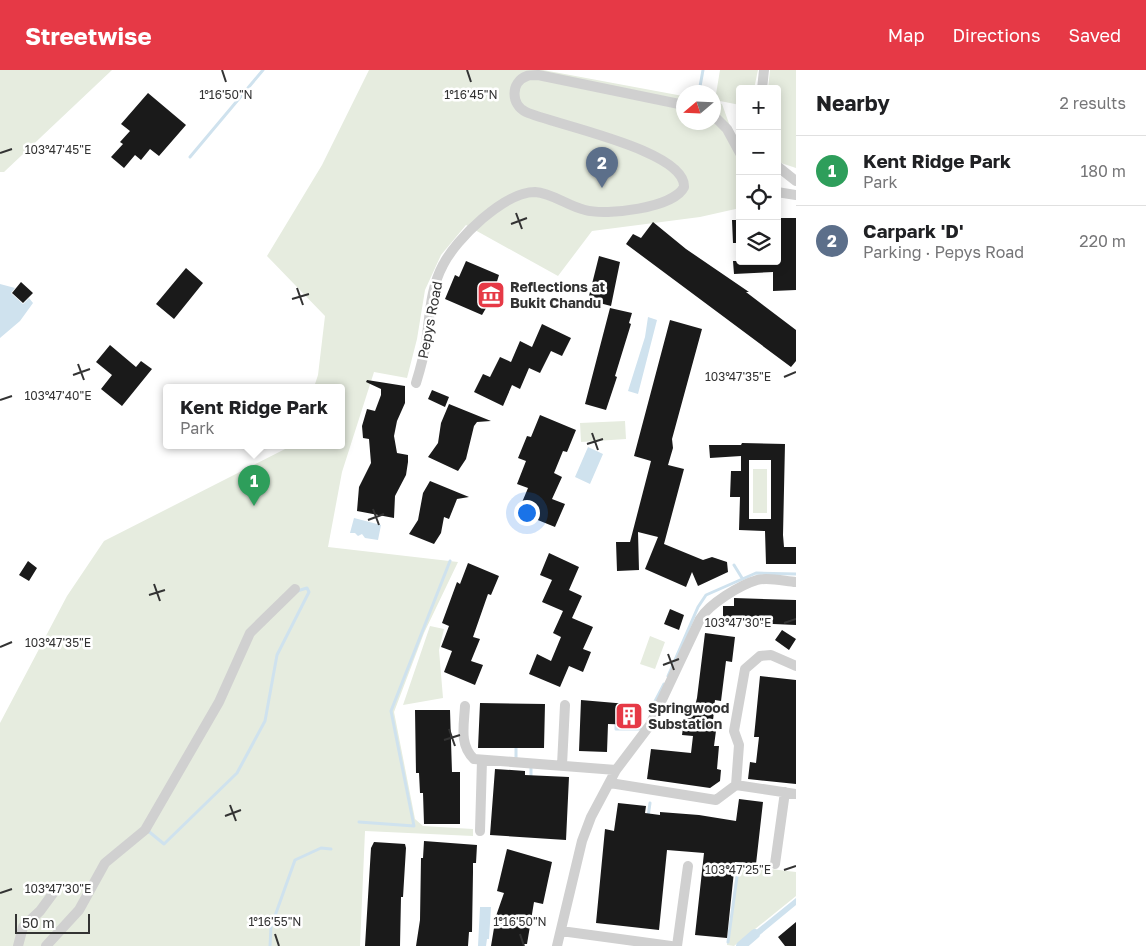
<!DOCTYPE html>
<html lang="en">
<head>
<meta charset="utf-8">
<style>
	:root { --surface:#fff; --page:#f6f6f6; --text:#202124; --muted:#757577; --line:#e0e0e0; --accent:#e63946 }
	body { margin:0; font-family:"Golos Text",sans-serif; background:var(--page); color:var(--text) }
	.controls { position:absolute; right:15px; top:15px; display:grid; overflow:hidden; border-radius:5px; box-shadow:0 2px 12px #0003 }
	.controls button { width:45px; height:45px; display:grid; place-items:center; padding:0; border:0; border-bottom:1px solid var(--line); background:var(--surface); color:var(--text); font:25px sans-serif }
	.compass { position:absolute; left:676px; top:15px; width:45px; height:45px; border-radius:50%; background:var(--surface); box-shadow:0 2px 12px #0003; rotate:251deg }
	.scale { position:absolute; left:15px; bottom:12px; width:75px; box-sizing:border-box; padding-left:5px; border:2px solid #333; border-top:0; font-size:14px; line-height:18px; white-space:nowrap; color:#333; -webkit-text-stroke:4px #fff; paint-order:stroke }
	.you { position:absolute; left:526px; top:442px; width:18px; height:18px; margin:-12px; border:4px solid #fff; border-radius:50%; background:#1a73e8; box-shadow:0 0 0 8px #1a73e833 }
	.badge { display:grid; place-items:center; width:32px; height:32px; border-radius:50%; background:var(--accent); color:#fff; font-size:16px; font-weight:700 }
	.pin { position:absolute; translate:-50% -41px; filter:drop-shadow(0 1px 2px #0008) }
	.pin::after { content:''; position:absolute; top:26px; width:18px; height:15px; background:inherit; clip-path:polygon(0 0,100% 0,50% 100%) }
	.popup { position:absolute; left:163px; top:314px; width:182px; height:65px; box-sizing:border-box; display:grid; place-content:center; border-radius:5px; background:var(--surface); filter:drop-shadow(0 1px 4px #0005); font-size:16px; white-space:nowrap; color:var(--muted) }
	.popup b { font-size:19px; color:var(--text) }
	.popup::after { content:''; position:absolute; left:50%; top:100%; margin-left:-10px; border:10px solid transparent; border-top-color:var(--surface) }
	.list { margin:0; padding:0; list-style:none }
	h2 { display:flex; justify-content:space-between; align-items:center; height:65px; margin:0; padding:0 20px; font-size:21px }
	h2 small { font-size:16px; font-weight:400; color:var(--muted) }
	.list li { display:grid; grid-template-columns:32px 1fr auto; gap:15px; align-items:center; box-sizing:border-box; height:70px; padding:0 20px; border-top:1px solid var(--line) }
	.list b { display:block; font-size:19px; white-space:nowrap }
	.list p { margin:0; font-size:16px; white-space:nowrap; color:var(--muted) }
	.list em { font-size:16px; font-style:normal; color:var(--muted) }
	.icon { flex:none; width:28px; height:28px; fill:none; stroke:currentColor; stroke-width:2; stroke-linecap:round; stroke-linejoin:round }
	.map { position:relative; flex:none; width:796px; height:876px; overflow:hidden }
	header { display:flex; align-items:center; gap:30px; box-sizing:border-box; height:70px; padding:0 25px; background:var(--accent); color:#fff }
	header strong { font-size:24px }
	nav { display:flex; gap:28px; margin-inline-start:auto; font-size:18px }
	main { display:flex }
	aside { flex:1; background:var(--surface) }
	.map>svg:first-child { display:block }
	.green { fill:#e6ecdf }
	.water { fill:#cfe2ee }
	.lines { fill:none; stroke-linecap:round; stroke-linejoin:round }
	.stream { stroke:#cfe2ee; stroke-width:3 }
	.canal { stroke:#cfe2ee; stroke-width:10 }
	.building { fill:#1a1a1a; fill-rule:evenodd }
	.minor { stroke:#d0d0d0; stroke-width:10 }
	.ticks { fill:none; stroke:#333; stroke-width:2 }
	.labels { text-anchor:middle; stroke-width:5; stroke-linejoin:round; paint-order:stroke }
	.poi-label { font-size:14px; font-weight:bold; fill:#333; stroke:#fff; text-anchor:start }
	.street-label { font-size:14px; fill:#333; stroke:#fff }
	.ticks-label { font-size:12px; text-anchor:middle; fill:#333; stroke:#fff; stroke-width:5; stroke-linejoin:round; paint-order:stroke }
</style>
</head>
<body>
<header>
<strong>Streetwise</strong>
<nav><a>Map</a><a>Directions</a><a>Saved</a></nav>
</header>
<main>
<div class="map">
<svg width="796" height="876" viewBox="0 0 796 876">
	<rect width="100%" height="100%" fill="#fff"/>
	<path class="green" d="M0,0H112L4,102H0Z
		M369,0H543L683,26L684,52H714V32L722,34L740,84V138L700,147L592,161L558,206L466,155L441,185L425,220L417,269L407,308L374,302L342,402L328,477L458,492L424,563L394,642L415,749L423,756L473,759V766L365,761L360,876H0V653L67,526L104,471L293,375H342V317H314L318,305L325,246L267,186L322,95Z
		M720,0H758L754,19H740V35L715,30Z
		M770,0H796V98L781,93L777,85V19H768Z
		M625,351L626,369L581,372L580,353Z
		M753,399H767V443H753Z
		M430,556L444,559L439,580L443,628L403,635Z
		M650,566L665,572L655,599L640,594Z
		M737,795L796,802V826L734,876L727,875Z"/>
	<path class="water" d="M0,214L15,218L11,223L23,234L29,228L33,233L20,251L0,268Z
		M648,247L657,250L638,324L628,321L645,267Z
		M588,377L603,384L590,414L575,407Z
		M354,448L381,455L378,470L365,468L362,464L358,466L355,463H350Z
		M796,828V835L750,873L744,870Z
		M480,837H491L489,869H487L486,876H478Z"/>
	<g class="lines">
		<path class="stream" d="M699,22L703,0
			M190,87L263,0
			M734,495L742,508
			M668,606L698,537L706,525L756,503L796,504
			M651,639L664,614
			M616,650V659H641
			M516,690V675
			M531,708V696
			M648,747L650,733
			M359,752L414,756L391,641L450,491
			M147,760L164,774L237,703L265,651L277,585L309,522L307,518L297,521
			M728,872L739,792
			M270,876L271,857L295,790L321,778L331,779"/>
		<path class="canal" d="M741,876L755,864"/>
	</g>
	<path class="building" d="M148,23L186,55L159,86L150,79L141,90L135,85L124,98L111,87L123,74L120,72L130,61L121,54Z
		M777,148H796V220L773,221V202L734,204L733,191H777Z
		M732,150H740V173H733Z
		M653,152L686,179L749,222H746L796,260V291L791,297L626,174L633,164L641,168Z
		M599,186L620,192L611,236L588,230Z
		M466,191L499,205L495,218L502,221L496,236L489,233L482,245L445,229L455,205L459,207Z
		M186,198L203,213L174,249L156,234Z
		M21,212L33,223L23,233L12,223Z
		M610,238L632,243L629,253L631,254L615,306L617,307L606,340L585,334Z
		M670,250L702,259L672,369L673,378L668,395L684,399L664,474L703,490L712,487L727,492L728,502L698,516L692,502L686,517L645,499L658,467L638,462L639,500L617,501L616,472H630L651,391L634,386Z
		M542,254L571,268L562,286L551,281L540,303L529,298L520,319L512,315L503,336L474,322L483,304L490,307L500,287L511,292L520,271L532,277Z
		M110,275L136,297L141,291L152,299L122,336L101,319L112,305L96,292Z
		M367,310L405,316V333L397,351L394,366L397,383L408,385V392L406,405L395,426L394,448L357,441L359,417L371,393L369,369L363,368L362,356L367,339L375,341L381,325V319L366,312Z
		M432,320L449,327L445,337L428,329Z
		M449,334L491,351L477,352L474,356L466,389L458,401L428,387L438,373L441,353Z
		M540,345L576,360L567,382L563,381L554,403L562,407L552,429L565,434L555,457L518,442L528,418L517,414L526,391L518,388L527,366L531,367Z
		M742,373L785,374L783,465L784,477H796V494H766L765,461L739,460L740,427H730L731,401H741V386L710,388L709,375H741ZM749,390H771V449H749Z
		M430,411L469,427L457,429L449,449L444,447L441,463L434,474L409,464L418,450L423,423Z
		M549,483L579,497L569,520L582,526L572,548L593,557L583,579L591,582L583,602L569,596L560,617L529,604L537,584L551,591L561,567L553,563L563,541L542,532L552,510L540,505Z
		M28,491L37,498L29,511L19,505Z
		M468,493L499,506L491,525L488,524L473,567L480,569L471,591L483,595L475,615L444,602L452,581L441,577L449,556L442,553L457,512L460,514Z
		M734,528L796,530V555L723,552V536H734Z
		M670,539L684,545L679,560L664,554Z
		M782,560L796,569L789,580L775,570Z
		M705,563L735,567L732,592L726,591L721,631L715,630L714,639L713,652L717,653L714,676H719L717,699L721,700L720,711L710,718L647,709L651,679L691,683L693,666L682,665L686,636H695L697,628Z
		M760,606L796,610V714L748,709L750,692L756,693L759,667H754Z
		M581,630L639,635L638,655L608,654L607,682L579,681Z
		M480,633L545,634L544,678H478Z
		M415,640H450L452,702H460V754H424L423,723H420L419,703H416Z
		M495,699L525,701V705L569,707L566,770L490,765Z
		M739,729L763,732L756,794L735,792L727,868L695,865L704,783L667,780L659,860L596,853L605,759L614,761L618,733L646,736L645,743L660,745V742L699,745L736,751Z
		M424,771L477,775L476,793H473V802L472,862H469L468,876H416L420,850L421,788H423Z
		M374,772L405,774L406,778L403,827H401L400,876H365L371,778Z
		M507,779L552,792L543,834L534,832L527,874H524L523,876H491L496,846L504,823L497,821Z
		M796,852V876H785L778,867Z"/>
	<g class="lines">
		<path class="minor" d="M762,19L764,0
			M714,46L727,59L740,83
			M777,96L796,111
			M777,122L796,125
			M416,313C420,300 424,286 426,272C430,246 430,219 443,195C456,169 504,122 535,122C552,123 568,136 585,140C606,146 674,138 684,117C686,80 555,55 526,42C511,35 510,12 527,6C529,5 535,5 538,5L684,35
			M465,636C464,655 459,675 474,689L616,700
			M562,695L565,635
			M610,713L716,730L736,715L796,724
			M736,715L739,675L734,661L745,599L760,586L771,585L796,596
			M480,761L482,690
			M775,794L785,722
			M561,861L671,876
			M18,876L23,857L40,841L57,818
			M46,876L79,840L105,793L145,760L219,632L250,563L295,519
			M557,876L582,771L591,747L616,700L650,655L700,549C709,534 740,515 757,510C768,507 784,511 796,512
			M677,876L688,796"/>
	</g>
	<path class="ticks" d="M222,0L226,12M467,0L471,12M0,83L12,79M516,143L522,159M511,154L527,148M297,218L303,235M292,229L309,224M78,294L84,310M73,305L90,299M784,307L796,302M0,330L12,326M592,363L598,380M587,374L603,369M373,439L379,455M368,450L384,444M154,514L160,531M149,525L165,520M784,553L796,549M0,577L12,572M668,584L674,600M663,595L679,589M449,659L455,676M444,670L460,665M230,735L236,751M225,746L241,740M784,800L796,796M0,823L12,819M275,864L279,876M520,864L524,876"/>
	<defs>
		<symbol id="museum-square" viewBox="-11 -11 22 22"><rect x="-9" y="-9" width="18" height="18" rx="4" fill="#e63946" stroke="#fff"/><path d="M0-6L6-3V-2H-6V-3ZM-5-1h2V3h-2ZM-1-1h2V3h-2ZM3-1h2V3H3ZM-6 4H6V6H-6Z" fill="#fff"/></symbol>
		<symbol id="building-square" viewBox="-11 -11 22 22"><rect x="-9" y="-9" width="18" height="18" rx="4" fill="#e63946" stroke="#fff"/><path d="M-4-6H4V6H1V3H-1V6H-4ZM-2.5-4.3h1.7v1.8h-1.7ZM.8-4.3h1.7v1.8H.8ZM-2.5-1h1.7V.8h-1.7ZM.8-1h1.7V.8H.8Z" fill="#fff"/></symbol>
	</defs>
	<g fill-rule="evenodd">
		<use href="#museum-square" x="475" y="209" width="32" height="32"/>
		<use href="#building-square" x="613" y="630" width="32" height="32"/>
	</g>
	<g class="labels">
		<g class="poi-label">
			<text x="510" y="222">Reflections at<tspan x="510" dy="16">Bukit Chandu</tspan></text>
			<text x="648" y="643">Springwood<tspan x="648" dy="16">Substation</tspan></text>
		</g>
		<g class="street-label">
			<text transform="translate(430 250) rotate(-79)" y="5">Pepys Road</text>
		</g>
	</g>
	<g class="ticks-label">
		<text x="226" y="29">1°16'50"N</text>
		<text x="471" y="29">1°16'45"N</text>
		<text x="58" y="84">103°47'45"E</text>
		<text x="738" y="311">103°47'35"E</text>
		<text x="58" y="330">103°47'40"E</text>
		<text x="738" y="557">103°47'30"E</text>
		<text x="58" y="577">103°47'35"E</text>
		<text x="738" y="804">103°47'25"E</text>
		<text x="58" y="823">103°47'30"E</text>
		<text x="275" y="856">1°16'55"N</text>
		<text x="520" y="856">1°16'50"N</text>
	</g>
</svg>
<div class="controls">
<button>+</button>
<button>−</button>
<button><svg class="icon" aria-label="locate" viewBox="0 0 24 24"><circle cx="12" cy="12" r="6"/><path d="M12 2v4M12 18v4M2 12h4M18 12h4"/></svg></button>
<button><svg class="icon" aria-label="layers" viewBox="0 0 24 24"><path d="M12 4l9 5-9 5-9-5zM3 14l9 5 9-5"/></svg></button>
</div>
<svg class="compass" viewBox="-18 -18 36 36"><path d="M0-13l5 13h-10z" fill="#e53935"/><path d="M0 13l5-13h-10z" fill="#757577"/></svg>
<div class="scale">50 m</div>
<div class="you"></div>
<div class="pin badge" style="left:254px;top:436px;background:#2e9e5b">1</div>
<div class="popup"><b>Kent Ridge Park</b>Park</div>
<div class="pin badge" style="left:602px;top:118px;background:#5c6f8a">2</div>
</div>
<aside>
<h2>Nearby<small>2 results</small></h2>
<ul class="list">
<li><span class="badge" style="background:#2e9e5b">1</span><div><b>Kent Ridge Park</b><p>Park</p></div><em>180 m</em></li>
<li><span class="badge" style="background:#5c6f8a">2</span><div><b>Carpark 'D'</b><p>Parking · Pepys Road</p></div><em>220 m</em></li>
</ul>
</aside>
</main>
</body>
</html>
